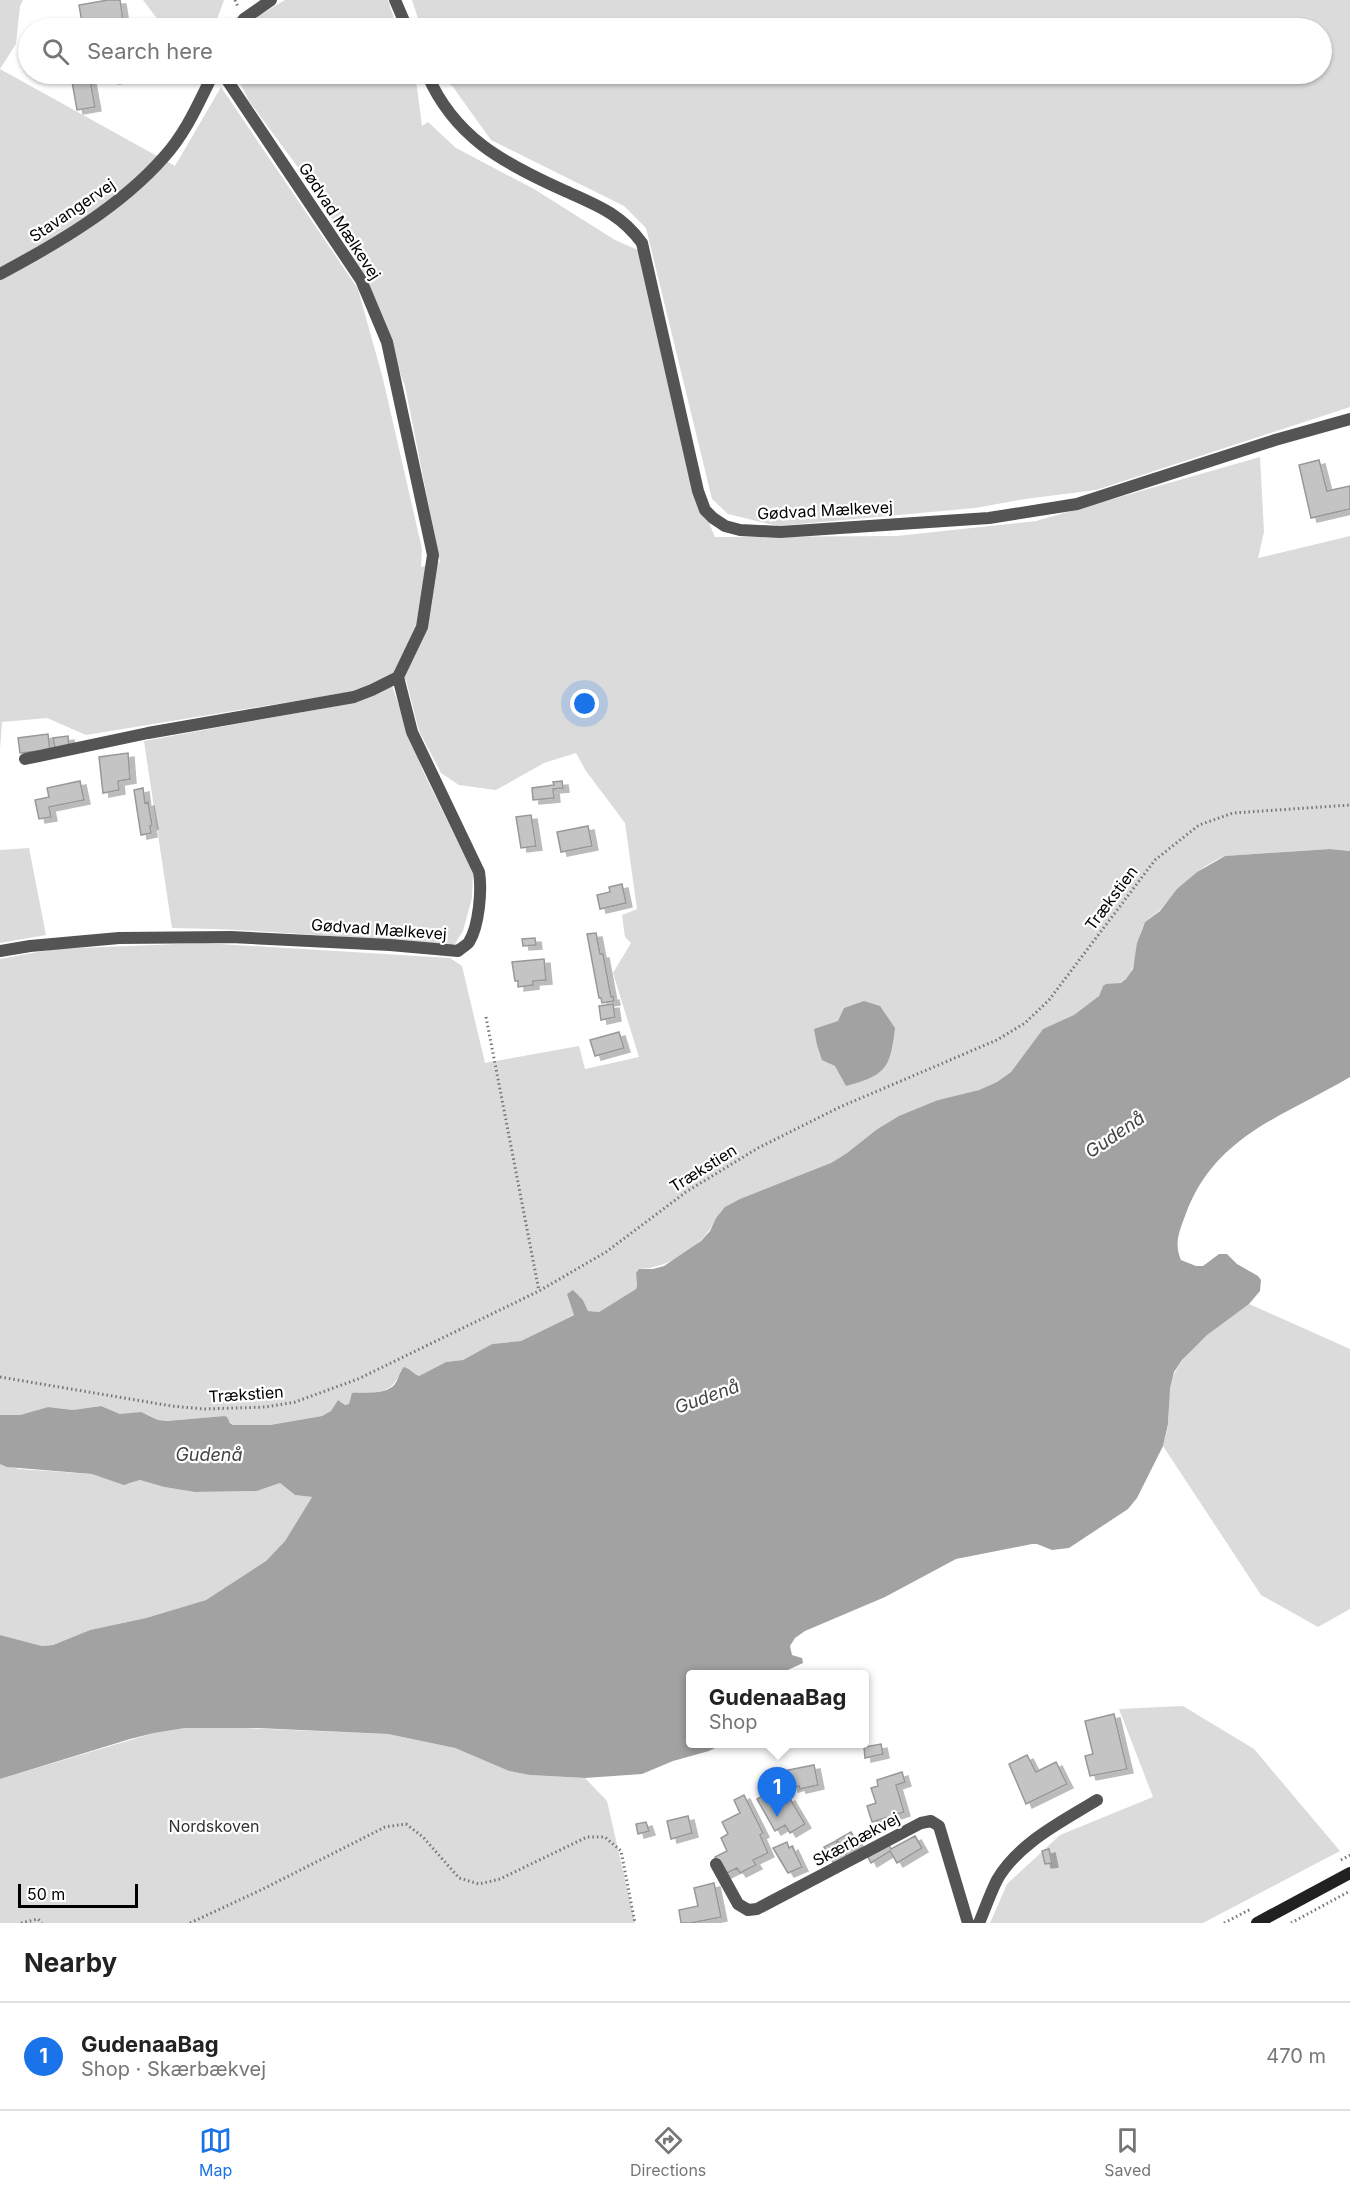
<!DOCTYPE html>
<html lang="en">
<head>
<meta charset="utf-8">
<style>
	:root { --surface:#fff; --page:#f2f2f2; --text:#222; --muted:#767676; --line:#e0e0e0; --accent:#1a73e8 }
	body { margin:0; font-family:Inter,sans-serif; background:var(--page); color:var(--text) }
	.scale { position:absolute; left:18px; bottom:15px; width:120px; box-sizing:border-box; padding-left:6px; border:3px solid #000; border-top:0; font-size:16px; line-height:21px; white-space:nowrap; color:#000; -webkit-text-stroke:4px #fff; paint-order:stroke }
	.you { position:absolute; left:585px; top:704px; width:21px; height:21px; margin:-15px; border:4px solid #fff; border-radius:50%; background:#1a73e8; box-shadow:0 0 0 9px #1a73e833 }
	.badge { display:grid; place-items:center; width:39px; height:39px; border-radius:50%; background:var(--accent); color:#fff; font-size:20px; font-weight:700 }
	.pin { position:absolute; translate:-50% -50px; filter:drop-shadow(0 2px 3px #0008) }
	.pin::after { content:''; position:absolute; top:32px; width:21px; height:18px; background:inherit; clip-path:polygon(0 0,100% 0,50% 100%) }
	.popup { position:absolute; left:686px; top:1670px; width:183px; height:78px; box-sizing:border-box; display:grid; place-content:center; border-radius:6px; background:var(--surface); filter:drop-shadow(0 2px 4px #0005); font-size:20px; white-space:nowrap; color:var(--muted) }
	.popup b { font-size:22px; color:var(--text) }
	.popup::after { content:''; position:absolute; left:50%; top:100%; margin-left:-12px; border:12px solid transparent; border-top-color:var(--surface) }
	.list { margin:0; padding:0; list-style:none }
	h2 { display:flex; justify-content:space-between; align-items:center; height:78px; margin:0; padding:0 24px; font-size:26px }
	h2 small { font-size:20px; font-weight:400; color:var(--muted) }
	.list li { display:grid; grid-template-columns:39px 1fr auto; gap:18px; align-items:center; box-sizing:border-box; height:108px; padding:0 24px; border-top:2px solid var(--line) }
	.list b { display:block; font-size:22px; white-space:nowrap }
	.list p { margin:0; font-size:20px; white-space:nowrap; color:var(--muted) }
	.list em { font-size:20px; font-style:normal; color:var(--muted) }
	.icon { flex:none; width:33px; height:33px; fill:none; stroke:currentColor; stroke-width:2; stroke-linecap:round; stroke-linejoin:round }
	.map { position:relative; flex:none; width:1350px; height:1923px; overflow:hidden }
	.search { position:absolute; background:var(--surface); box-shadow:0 2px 4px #0004; left:18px; right:18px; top:18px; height:66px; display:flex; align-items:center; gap:15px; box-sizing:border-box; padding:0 21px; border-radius:33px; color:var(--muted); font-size:22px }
	.sheet { height:186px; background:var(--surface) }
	nav { display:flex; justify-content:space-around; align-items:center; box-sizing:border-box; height:84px; border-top:2px solid var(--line); background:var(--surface); font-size:16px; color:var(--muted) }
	nav a { display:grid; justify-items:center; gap:3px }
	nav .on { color:var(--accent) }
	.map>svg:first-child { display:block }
	.green { fill:#dbdbdb }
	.water { fill:#a2a2a2 }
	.building { fill:#c4c4c4; stroke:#989898; stroke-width:1.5; filter:url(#shadow) }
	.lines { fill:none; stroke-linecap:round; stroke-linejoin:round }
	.path { stroke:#767676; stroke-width:3; stroke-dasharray:1.5 3; stroke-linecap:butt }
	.street { stroke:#545454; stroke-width:12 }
	.secondary { stroke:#212121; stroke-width:12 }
	.labels { text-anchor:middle; stroke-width:4.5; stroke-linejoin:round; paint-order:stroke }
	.street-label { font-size:16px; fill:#000; stroke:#fff }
	.park-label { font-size:16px; fill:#323232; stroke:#fff }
	.water-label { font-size:18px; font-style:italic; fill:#434343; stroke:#fff }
</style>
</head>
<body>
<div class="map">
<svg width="1350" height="1923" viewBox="0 0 1350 1923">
	<defs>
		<filter id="shadow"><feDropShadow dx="6" dy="4" stdDeviation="0" flood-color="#0004"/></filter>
	</defs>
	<rect width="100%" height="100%" fill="#fff"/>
	<path class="green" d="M0,0H23L20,6L16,44L0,69L175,166L221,87L358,289L383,379L422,549L421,567L440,562L405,386L362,271L314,189L249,101L239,81L241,74H413L417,87L422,126L428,122L456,148L534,189L615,240L638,250L690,478L715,537L897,536L1036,521L1260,457L1264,532L1258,558L1350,536V851L1330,849L1225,856C1196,868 1181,886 1161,909C1156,914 1148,918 1144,924C1135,940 1138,975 1121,983C1116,985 1108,985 1103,986L1099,996L1074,1016L1043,1029L1011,1072L997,1082L979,1090L938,1100L876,1130L847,1153L831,1163L716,1218C704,1246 670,1268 639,1269L636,1273L637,1285L636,1289L599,1312L588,1311L583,1300L568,1294L575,1314L521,1341L492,1344L463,1360L446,1362L419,1376L401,1370C392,1396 376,1392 353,1393L349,1404L345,1405L338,1400L331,1411L322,1416L270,1425H233L224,1416L167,1421L158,1420L146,1414H120L101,1406L73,1410L48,1407L20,1415H0V959L54,949L203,943L450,958L462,966L485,1063L579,1046L585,1069L639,1057L613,973L631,943L625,937L622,915L637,909L625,823L586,771L576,753L544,763L496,790L459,785L441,773L419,731L406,680L344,693L86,735L47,718L2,722L0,749Z
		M143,0H224L214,28H164Z
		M285,0H388L397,28H250L258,16Z
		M412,0H1350V407L1096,490L1025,499L975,508L778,526L728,514L712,499L646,228L624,206L491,140L453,87L439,74H1322V28H421Z
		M392,686L423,771L473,873L472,898L463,931L455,944C436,951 409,942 388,940C316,935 244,929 172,928L144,741L357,702Z
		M29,848L46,935L0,943V850Z
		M1249,1304L1350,1349V1609L1318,1627L1261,1595L1163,1446C1165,1439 1167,1431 1168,1424C1170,1412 1167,1399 1170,1387C1177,1351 1221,1324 1249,1304Z
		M0,1464L19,1469L92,1474L129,1484L140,1480L164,1487L195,1492L257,1491L280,1483L295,1495L312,1497L285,1541L266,1561L206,1600L146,1618L90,1630L53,1645L42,1646L0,1635Z
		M1183,1706L1254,1749L1340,1851L1203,1923H990L1007,1884L1060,1835L1153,1797L1119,1709Z
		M218,1727L388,1734L455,1748L509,1771L530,1775L585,1778L607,1801L635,1923H0V1779L154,1733L185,1728Z"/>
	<path class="water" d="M1330,849L1350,851V1077C1283,1117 1214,1135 1185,1216C1179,1232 1174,1244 1181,1260L1196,1266H1203L1219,1254H1227L1237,1264L1258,1276L1261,1280L1260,1291L1249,1304L1207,1335L1182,1360L1174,1372L1170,1388L1168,1424L1163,1446L1137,1498L1128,1509L1069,1548L1052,1550L1037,1544H1032L956,1559L885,1597L805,1631L795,1638L790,1646L792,1655L802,1658L803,1663L779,1674H690V1744H723L709,1751L673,1761L642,1774L585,1778L530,1775L509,1771L455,1748L388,1734L257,1728H185L154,1733L130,1739L0,1779V1635L42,1646L53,1645L90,1630L146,1618L206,1600L266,1561L285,1541L312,1497L295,1495L280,1483L257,1491L195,1492L164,1487L140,1480L124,1485L92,1474L7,1467L0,1464V1415H20L48,1407L73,1410L101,1406L120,1414L141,1412L158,1420L167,1421L224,1416L227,1417L230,1423L233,1425H270L322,1416L331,1411L338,1400L345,1405L349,1404L352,1393C366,1392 386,1395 395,1384C399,1378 399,1372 404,1367C411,1369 413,1374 419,1376L446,1362L463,1360L492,1344L521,1341L574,1315L567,1294L573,1290L583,1300L588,1311L599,1312L636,1289L637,1285L636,1273L639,1269H653L664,1266L701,1241L710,1231L716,1218L725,1207L740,1199L831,1163L847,1153L876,1130L899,1116L938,1100L979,1090L997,1082L1011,1072L1043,1029L1074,1015L1099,996L1103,986L1106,984L1121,983L1126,979L1133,969L1137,943L1145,922L1160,911L1177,889L1197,872L1225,856Z
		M864,1001L880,1006L895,1028C890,1068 887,1075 846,1086L835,1066L822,1060L817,1045L814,1029L838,1021L844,1008Z"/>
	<path class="building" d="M108,0H120L123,20L103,23L104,28H83L79,5Z
		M89,74L95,107L77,110L71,76Z
		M112,74H141L113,80Z
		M1319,460L1327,491L1350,486V509L1311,518L1299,465Z
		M48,734L50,750L20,753L18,738Z
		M68,736L69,746L55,748L53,738Z
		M128,753L130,779L118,781L119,790L103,793L99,757Z
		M80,781L84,800L49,807L51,817L39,819L35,800L49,797L47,788Z
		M562,781L563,788L553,789L554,798L533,800L532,788L554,785L553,782Z
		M143,788L145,803L148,802L152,825L150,826L151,833L141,835L134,790Z
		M531,815L536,846L521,848L516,817Z
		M588,826L592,846L561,852L557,832Z
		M622,884L626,903L600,909L597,895L610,892L609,887Z
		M596,933L600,954H603L611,997L613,996L614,1001L602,1003L601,998H599L587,934Z
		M535,938L536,945L523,946L522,939Z
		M544,959L546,980L533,981V985L518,987V981H515L512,962Z
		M613,1004L615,1017L601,1020L599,1006Z
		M619,1032L624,1048L595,1056L590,1040Z
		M1114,1714L1127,1769L1090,1776L1085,1756L1093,1754L1085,1721Z
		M881,1744L883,1754L865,1758L864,1747Z
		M1027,1755L1036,1772L1056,1762L1067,1784L1026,1804L1009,1764Z
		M814,1765L818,1785L800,1789L799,1786L792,1788L788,1770Z
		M902,1772L905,1782L896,1785L904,1812L872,1822L867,1806L876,1803L871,1788L878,1786L877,1780Z
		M774,1790L781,1802L789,1797L805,1824L790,1833L785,1825L775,1831L757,1799Z
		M744,1795L763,1833L760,1835L768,1853L753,1860L756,1865L740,1873L737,1868L723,1875L715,1857L727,1851L721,1838L728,1834L722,1822L740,1813L734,1800Z
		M688,1816L692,1833L671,1839L667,1821Z
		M646,1822L649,1831L638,1834L636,1824Z
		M851,1832L858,1844L845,1852L847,1857L834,1864L824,1847L836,1841L839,1847L841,1846L837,1840Z
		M915,1836L922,1848L897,1863L890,1851L871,1863L868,1857L889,1845L891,1849Z
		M787,1842L789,1848L792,1846L802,1867L788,1873L773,1848Z
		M1049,1849L1052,1863L1045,1864L1042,1851Z
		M714,1883L721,1917L691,1923H681L679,1910L698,1906L694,1888Z"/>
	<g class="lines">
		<path class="path" d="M235,0L238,7
			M486,1017L539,1291
			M0,1377L171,1406L204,1409L266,1407L295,1402L358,1379L539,1291L606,1252L686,1192L758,1148L840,1107L997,1040L1025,1023L1049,1000L1155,860L1199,825L1233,813L1350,805
			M1341,1860L1350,1855
			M21,1923L38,1919L42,1923
			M190,1923L263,1889L385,1827L406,1824L423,1837L459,1878L479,1884L500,1879L587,1837H605L621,1851L635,1923
			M1224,1923L1251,1909
			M1291,1923L1350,1891"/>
		<path class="street" d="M395,0L407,28
			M237,28L244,19L271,0
			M427,74C454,137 503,163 563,190C596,205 620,213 642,243L698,491L705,510L713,518L725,526L740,530L780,532L989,518L1077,504L1275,440L1350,419
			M0,274C58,243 120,207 164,157C186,133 199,102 213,74
			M25,759L148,733L354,697L372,690L398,677
			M0,951L30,946L119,938L231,937L390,945L458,951C461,948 467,945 469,942C479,926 482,890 479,872L412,732L398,677L422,627L433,555L387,342L361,280L223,74
			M716,1864L738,1904L748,1910L757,1909L921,1823L931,1821L939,1826L968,1923
			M979,1923C985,1909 990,1894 997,1880C1018,1843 1063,1821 1097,1800"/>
		<path class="secondary" d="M1257,1923L1350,1873"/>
	</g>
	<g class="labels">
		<g class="street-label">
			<text transform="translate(72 210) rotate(-34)" y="6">Stavangervej</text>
			<text transform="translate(340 221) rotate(57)" y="6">Gødvad Mælkevej</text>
			<text transform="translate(825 510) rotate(-3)" y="6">Gødvad Mælkevej</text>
			<text transform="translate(1111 898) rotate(-53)" y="6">Trækstien</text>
			<text transform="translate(379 929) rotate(4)" y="6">Gødvad Mælkevej</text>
			<text transform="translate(703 1168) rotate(-32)" y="6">Trækstien</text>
			<text transform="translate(246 1394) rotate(-4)" y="6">Trækstien</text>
			<text transform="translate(856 1839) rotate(-28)" y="6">Skærbækvej</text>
		</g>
		<g class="park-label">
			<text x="214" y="1832">Nordskoven</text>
		</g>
		<g class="water-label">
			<text transform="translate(1115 1135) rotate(-34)" y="6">Gudenå</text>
			<text transform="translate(707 1397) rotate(-20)" y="6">Gudenå</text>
			<text x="209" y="1461">Gudenå</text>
		</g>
	</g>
</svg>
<div class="scale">50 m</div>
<div class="you"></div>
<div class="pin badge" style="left:777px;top:1817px">1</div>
<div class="popup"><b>GudenaaBag</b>Shop</div>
<div class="search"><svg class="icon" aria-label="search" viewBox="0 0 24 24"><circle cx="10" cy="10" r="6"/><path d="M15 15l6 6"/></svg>Search here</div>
</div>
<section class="sheet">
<h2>Nearby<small></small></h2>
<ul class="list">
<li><span class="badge">1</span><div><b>GudenaaBag</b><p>Shop · Skærbækvej</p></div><em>470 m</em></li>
</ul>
</section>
<nav>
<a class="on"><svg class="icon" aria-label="map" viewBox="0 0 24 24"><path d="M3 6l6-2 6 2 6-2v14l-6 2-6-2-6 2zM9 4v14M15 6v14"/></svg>Map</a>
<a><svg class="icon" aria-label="directions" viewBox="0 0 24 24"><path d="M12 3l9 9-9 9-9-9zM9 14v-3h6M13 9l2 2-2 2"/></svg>Directions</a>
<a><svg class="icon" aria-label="saved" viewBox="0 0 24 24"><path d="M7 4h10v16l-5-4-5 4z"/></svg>Saved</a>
</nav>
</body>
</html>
